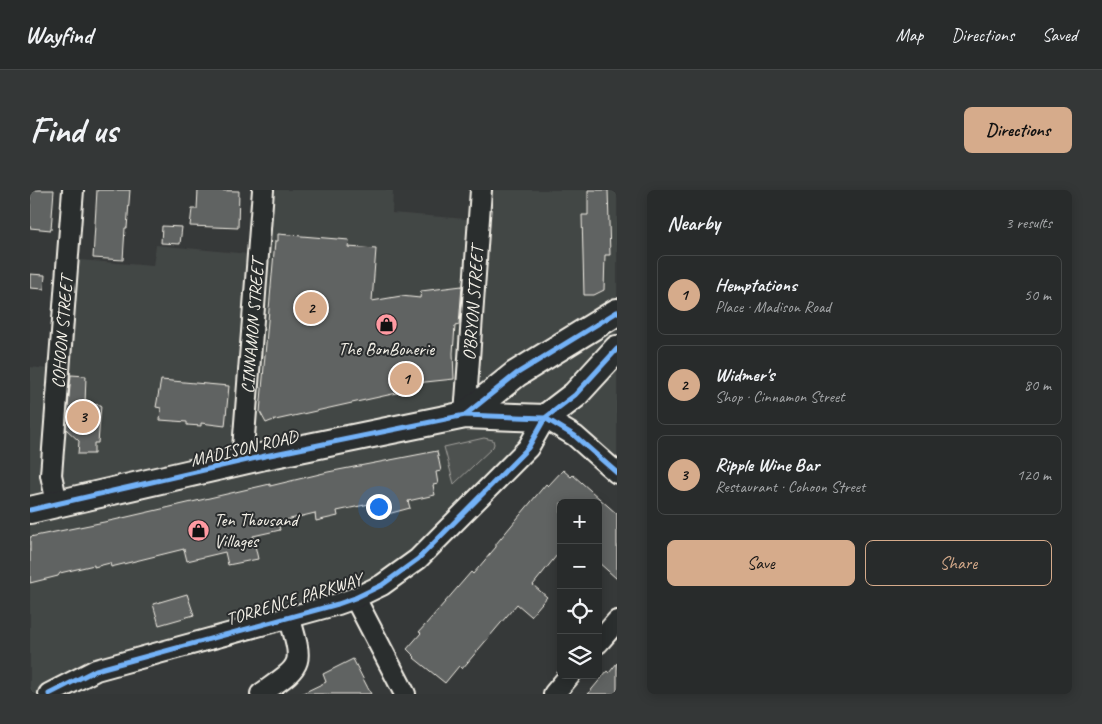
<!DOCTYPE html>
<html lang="en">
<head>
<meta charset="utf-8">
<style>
	:root { --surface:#282b2b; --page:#343737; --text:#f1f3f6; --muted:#a5a7a9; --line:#444747; --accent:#d6ab8b }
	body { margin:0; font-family:Caveat,sans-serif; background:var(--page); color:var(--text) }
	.controls { position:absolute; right:15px; bottom:15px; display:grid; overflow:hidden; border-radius:8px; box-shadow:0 2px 12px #0003 }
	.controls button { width:45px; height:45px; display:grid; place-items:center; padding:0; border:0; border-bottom:1px solid var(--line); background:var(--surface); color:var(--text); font:25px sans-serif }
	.you { position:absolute; left:348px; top:316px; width:18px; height:18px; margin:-12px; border:4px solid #fff; border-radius:50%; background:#1a73e8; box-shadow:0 0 0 8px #1a73e833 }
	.badge { display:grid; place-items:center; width:32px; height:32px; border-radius:50%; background:var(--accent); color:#111; font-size:16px; font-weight:700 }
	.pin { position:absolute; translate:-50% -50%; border:2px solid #fff; box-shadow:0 1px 5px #0006 }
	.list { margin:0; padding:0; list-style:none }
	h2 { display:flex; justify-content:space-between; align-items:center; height:65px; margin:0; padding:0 20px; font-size:21px }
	h2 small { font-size:16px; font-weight:400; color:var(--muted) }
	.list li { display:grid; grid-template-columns:32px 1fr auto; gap:15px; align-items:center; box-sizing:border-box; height:80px; margin:0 10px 10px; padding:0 10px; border:1px solid var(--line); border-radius:8px }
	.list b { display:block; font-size:19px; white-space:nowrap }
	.list p { margin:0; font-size:16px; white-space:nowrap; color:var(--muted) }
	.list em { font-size:16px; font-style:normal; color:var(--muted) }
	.actions { display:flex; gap:10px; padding:15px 20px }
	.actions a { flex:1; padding:11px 0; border:1px solid var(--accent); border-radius:8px; text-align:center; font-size:18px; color:var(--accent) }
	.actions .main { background:var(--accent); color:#111 }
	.icon { flex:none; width:28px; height:28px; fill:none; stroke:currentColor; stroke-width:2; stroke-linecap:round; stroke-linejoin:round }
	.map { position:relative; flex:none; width:587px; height:504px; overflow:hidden; border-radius:8px }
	header { display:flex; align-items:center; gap:30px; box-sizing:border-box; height:70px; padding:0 25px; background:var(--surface); border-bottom:1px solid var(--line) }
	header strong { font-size:24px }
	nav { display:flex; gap:28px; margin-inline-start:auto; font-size:18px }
	.intro { display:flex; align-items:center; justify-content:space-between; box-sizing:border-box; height:120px; padding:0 30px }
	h1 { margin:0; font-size:35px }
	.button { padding:12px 22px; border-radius:8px; background:var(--accent); color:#111; font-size:18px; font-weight:700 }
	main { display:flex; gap:30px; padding:0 30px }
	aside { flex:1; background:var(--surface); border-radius:8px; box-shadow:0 2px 12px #0003 }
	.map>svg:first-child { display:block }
	.built { fill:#434645 }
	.green { fill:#4e514f; stroke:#a1a19c }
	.building { fill:#616362; stroke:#f4f1e8 }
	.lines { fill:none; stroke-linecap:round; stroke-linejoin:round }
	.minor-casing { stroke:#f4f1e8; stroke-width:24 }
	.major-casing { stroke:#f4f1e8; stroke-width:30 }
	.minor { stroke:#2a2d2e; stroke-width:20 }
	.major { stroke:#2a2d2e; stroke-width:26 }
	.cycleway-casing { stroke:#2a2d2e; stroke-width:8 }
	.cycleway { stroke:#73b2f8; stroke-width:5 }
	.labels { text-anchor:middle; stroke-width:4; stroke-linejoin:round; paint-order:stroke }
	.street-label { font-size:18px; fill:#f4f1e8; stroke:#2a2d2e }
	.poi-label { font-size:18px; fill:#f4f1e8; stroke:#2a2d2e }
</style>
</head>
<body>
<header>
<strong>Wayfind</strong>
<nav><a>Map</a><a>Directions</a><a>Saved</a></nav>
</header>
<div class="intro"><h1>Find us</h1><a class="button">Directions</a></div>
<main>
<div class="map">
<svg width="587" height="504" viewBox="0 0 587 504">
	<rect width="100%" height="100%" fill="#363939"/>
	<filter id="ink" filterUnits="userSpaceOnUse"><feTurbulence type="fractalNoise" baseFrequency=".02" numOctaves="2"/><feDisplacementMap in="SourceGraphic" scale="10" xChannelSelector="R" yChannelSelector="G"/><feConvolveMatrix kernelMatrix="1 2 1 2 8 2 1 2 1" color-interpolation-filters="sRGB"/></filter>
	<g filter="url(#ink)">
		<path class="built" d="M233,0H363L362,23L449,30L451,0H587V283L515,228L352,395L19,504H0V177L28,180L38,69L123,76L126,55L229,65Z"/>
		<path class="green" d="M454,248L463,250L464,254L463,257L424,294L414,257Z"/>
		<path class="building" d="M0,0H24L21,40L0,38Z
			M67,0H100L97,38H95L93,70L63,68Z
			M168,0L209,1L208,38L160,36L162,19H167Z
			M558,0H578L580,65H575L574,100L564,105H554L552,25H558Z
			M132,36L152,37L150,54L131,53Z
			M248,44L319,50L318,57L346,59L342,111L371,106L390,108L391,101L432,96L429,135L425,136L423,163L424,189L386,193L385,199L241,231L236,233L230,222L245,51H248Z
			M0,84L15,85L14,99L0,98Z
			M41,185L56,186L55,214L71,215L68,253H64V264H48L49,251L36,239Z
			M131,190L199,196L195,236L171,233V236L157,235V232L130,230L131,218L126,217Z
			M407,261L411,281L406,282L408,294L403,295L405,305L378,311L380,318L354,325L353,319L346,320L344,313L307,321L308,326L286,331L285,323L248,332L250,340L223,346L228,369L198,375L195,362L157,371L154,359L81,377L80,373L64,377V375L30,383L28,386L0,393V347L84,330L240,294V296L298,282Z
			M533,280L541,287L543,285L587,324V389L568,372V313H531V360L503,395L517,407L501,426L487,414L432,479L429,476L415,493L384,468L385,467L377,459L391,443L389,442L441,382L443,384L466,357V354L516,294L518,296Z
			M157,404L164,425L129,435L123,414Z
			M323,469L341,504H271L296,492L293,484Z
			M587,473V504H558L577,481L579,483Z"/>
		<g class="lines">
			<defs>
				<g id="minor">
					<path id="s1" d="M435,225L451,0"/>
					<path id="s2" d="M212,272L233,0"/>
					<path id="s3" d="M27,313L21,285L43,0"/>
					<path d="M325,408L375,504"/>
					<path d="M568,453L587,431"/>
					<path d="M19,504L66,480L308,414L325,408L352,395L388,369L498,258L515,228L545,246L587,283"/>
					<path d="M231,504C273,474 274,477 259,426"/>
					<path d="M524,504L540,485"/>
				</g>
				<path id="major" d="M435,225L486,184L587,122
					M0,320L235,266L435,225L515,228L545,205L587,159"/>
			</defs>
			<use href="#minor" class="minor-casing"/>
			<use href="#major" class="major-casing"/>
			<use href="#minor" class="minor"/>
			<use href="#major" class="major"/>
			<defs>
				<path id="cycleway" d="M435,225L486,184L587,122
					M515,228L545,246L587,283
					M0,320L235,266L435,225L515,228L545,205L587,159
					M19,504L66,480L308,414L325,408L352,395L388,369L498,258L515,228"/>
			</defs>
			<use href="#cycleway" class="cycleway-casing"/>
			<use href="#cycleway" class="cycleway"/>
		</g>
	</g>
	<defs>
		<symbol id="shop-disc" viewBox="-11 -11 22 22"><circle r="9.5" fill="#ff9aa2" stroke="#2a2d2e"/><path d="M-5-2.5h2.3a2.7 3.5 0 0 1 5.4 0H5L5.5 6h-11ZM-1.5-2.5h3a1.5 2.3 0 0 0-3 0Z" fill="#111"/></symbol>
	</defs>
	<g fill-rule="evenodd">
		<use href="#shop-disc" x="344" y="122" width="25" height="25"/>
		<use href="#shop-disc" x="156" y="328" width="25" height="25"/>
	</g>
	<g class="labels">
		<g class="street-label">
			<text dy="6" stroke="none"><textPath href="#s1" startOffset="112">O’BRYON STREET</textPath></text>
			<text dy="6" stroke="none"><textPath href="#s2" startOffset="136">CINNAMON STREET</textPath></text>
			<text dy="6" stroke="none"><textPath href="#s3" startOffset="172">COHOON STREET</textPath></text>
			<text transform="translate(214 258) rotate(-13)" y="6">MADISON ROAD</text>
			<text transform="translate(264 409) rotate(-17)" y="6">TORRENCE PARKWAY</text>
		</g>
		<g class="poi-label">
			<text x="356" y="165">The BonBonerie</text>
			<text x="184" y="336" text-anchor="start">Ten Thousand<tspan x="184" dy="21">Villages</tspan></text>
		</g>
	</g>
</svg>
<div class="controls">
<button>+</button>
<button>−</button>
<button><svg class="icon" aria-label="locate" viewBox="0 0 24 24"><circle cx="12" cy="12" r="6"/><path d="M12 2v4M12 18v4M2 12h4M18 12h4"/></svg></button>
<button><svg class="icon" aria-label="layers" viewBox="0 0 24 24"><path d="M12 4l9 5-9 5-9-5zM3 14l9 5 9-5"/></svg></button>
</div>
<div class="you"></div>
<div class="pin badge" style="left:376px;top:189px">1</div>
<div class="pin badge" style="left:281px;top:118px">2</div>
<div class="pin badge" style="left:53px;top:227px">3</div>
</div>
<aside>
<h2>Nearby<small>3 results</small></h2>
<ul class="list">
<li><span class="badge">1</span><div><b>Hemptations</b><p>Place · Madison Road</p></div><em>50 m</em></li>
<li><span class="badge">2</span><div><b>Widmer's</b><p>Shop · Cinnamon Street</p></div><em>80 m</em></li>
<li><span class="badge">3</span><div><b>Ripple Wine Bar</b><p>Restaurant · Cohoon Street</p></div><em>120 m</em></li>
</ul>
<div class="actions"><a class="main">Save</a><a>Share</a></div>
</aside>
</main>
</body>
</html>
